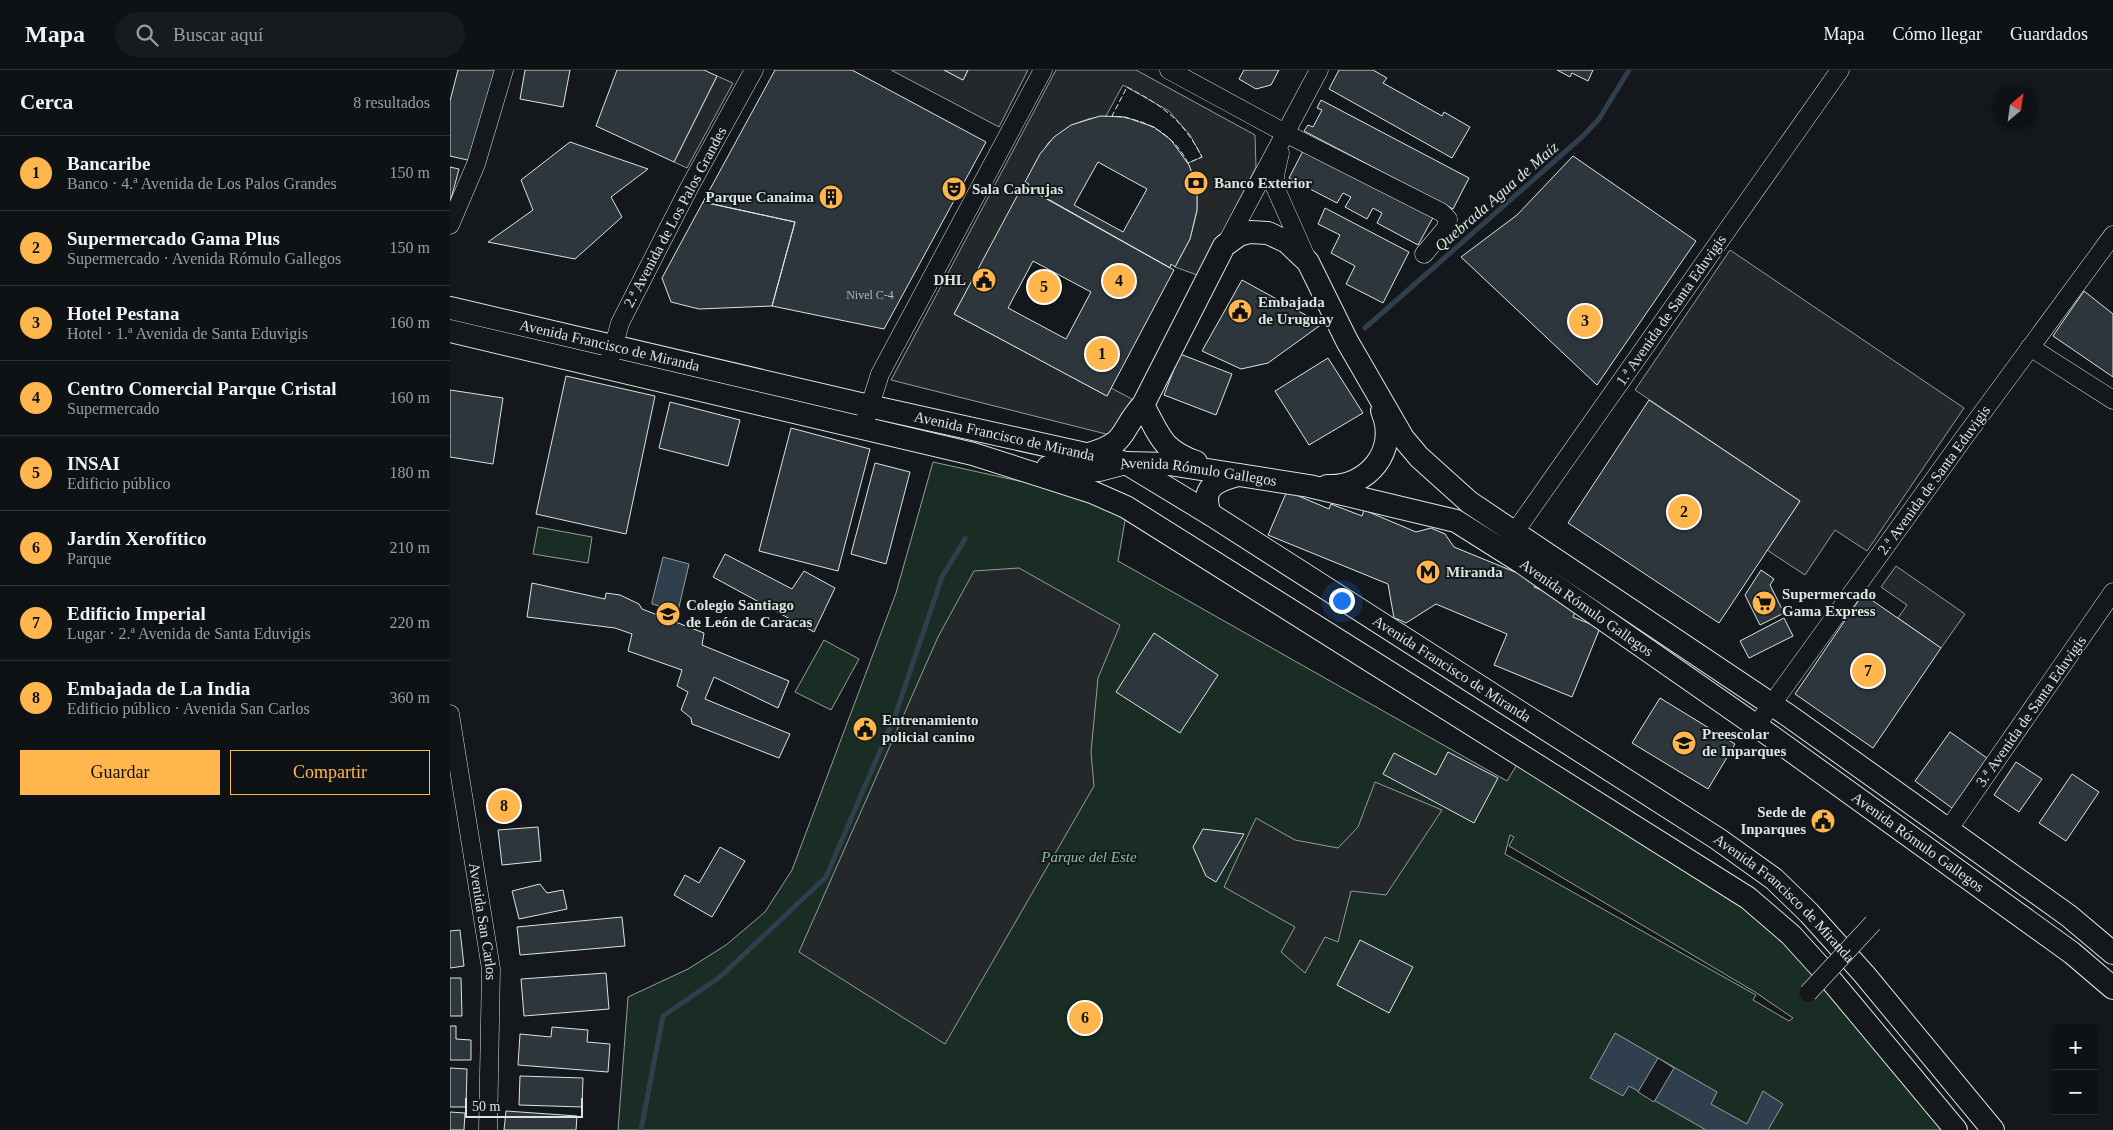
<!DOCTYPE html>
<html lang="es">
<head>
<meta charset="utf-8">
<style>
	:root { --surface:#0f1215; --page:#181b1e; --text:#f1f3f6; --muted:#9b9ea0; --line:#2f3234; --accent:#ffb74d }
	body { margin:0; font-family:Georgia,serif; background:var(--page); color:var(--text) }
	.controls { position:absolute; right:15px; bottom:15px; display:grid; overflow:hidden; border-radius:0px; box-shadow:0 1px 4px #0004 }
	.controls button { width:45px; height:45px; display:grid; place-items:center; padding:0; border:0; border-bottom:1px solid var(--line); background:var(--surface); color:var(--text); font:25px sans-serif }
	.compass { position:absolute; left:1543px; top:15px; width:45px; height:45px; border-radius:50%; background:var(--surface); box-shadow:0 1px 4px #0004; rotate:29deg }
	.scale { position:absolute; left:15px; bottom:12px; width:118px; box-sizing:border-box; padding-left:5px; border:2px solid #d8e6dc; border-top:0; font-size:14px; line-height:18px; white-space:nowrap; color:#d8e6dc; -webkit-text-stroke:4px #14181c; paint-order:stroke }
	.you { position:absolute; left:891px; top:530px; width:18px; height:18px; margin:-12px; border:4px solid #fff; border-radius:50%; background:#1a73e8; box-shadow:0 0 0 8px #1a73e833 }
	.badge { display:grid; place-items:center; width:32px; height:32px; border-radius:50%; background:var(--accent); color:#111; font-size:16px; font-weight:700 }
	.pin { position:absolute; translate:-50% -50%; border:2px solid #fff; box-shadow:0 1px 5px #0006 }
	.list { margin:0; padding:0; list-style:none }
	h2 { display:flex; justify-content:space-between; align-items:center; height:65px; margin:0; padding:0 20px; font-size:21px }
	h2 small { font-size:16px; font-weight:400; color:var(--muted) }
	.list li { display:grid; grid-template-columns:32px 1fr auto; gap:15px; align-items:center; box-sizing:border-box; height:75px; padding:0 20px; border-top:1px solid var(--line) }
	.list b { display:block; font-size:19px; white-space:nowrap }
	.list p { margin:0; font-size:16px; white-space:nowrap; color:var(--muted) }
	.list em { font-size:16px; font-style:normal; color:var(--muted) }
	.actions { display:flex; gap:10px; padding:15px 20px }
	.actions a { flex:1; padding:11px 0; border:1px solid var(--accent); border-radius:0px; text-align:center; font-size:18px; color:var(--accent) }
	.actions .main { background:var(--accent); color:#111 }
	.icon { flex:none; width:28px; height:28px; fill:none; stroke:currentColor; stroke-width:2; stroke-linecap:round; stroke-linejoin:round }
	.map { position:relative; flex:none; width:1663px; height:1060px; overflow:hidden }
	header { display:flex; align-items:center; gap:30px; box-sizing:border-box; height:70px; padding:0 25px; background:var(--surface); border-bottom:1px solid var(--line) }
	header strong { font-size:24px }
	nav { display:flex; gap:28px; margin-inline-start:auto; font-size:18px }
	.search { width:350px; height:45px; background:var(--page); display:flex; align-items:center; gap:12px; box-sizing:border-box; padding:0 18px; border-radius:28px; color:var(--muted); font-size:19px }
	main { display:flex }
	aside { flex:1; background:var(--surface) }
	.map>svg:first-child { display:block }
	.green { fill:#1a2d24; stroke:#939e99; fill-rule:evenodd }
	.parking { fill:#24282b; stroke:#939e99 }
	.water { fill:#2f3f4d; stroke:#939e99 }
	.pier { fill:#14181c; stroke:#939e99 }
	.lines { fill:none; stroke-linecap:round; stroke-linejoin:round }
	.stream { stroke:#2f3f4d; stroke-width:5 }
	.building { fill:#2c363c; stroke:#d8e6dc; fill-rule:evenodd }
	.minor-casing { stroke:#d8e6dc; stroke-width:19 }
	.major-casing { stroke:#d8e6dc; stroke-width:24 }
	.minor { stroke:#14181c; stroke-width:18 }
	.major { stroke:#14181c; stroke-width:22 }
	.minor-bridge-casing { stroke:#d8e6dc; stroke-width:19; stroke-linecap:butt }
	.minor-bridge { stroke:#14181c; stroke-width:18 }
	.fence { stroke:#d8e6dc; stroke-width:1; stroke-dasharray:6 2.5; stroke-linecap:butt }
	.labels { text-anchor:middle; stroke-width:4; stroke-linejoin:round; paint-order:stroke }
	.number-label { font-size:12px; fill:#adbab4 }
	.poi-label { font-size:15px; font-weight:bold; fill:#d8e6dc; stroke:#14181c; text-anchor:start }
	.street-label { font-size:15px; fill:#d8e6dc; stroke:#14181c }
	.park-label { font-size:15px; font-style:italic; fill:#8ac095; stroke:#14181c }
	.water-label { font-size:16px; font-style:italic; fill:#d8e6dc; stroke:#14181c }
</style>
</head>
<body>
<header>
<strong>Mapa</strong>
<div class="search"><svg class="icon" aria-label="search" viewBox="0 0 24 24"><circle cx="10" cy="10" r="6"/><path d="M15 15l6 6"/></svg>Buscar aquí</div>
<nav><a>Mapa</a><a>Cómo llegar</a><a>Guardados</a></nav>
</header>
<main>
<aside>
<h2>Cerca<small>8 resultados</small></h2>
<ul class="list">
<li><span class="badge">1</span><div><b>Bancaribe</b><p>Banco · 4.ª Avenida de Los Palos Grandes</p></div><em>150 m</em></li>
<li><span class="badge">2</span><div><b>Supermercado Gama Plus</b><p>Supermercado · Avenida Rómulo Gallegos</p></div><em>150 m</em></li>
<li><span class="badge">3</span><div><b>Hotel Pestana</b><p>Hotel · 1.ª Avenida de Santa Eduvigis</p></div><em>160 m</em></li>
<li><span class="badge">4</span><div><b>Centro Comercial Parque Cristal</b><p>Supermercado</p></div><em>160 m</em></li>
<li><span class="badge">5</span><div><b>INSAI</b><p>Edificio público</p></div><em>180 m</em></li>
<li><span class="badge">6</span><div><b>Jardín Xerofítico</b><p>Parque</p></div><em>210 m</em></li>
<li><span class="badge">7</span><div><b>Edificio Imperial</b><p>Lugar · 2.ª Avenida de Santa Eduvigis</p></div><em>220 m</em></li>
<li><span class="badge">8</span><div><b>Embajada de La India</b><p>Edificio público · Avenida San Carlos</p></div><em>360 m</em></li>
</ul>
<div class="actions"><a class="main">Guardar</a><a>Compartir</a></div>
</aside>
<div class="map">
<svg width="1663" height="1060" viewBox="0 0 1663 1060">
	<rect width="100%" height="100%" fill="#14181c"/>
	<path class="green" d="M483,392L587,415L676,445L668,491L1057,711L1068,693L1295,832L1342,875L1496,1060H168L178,927L238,899L276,875L315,842L342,800L446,523ZM1060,765L1064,767L1059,776L1305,922L1343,948L1339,951L1303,930L1306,925L1055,784Z
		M88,457L142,467L138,493L83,484Z
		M374,570L409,589L381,640L345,622Z"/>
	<path class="parking" d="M441,0H494L513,10L518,0H578L549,57Z
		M606,0H686L805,65L806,97L750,206L725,197L740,169L747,141V117L738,93L752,87L740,65L719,41L673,15L656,46L638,49L622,55L598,73L504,244L657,326L661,318L682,329L660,365L441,310Z
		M267,6L283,13L237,98L224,92Z
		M1280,180L1514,338L1417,481L1385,460L1355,505L1317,480L1350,431L1185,320Z
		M1446,496L1515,544L1491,578L1448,548L1457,535L1431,517Z
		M569,498L670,555L648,608L641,682L644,716L495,974L349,882L488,567L524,501Z
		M925,712L992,740L936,825L901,821L888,872L875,867L855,903L831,882L845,857L774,817L806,748L845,770L888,778L908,757Z"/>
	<path class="water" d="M213,487L239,494L228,541L202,534V532Z
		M1165,963L1267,1022L1261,1034L1297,1054L1313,1021L1333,1034L1318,1060H1256L1179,1016L1173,1026L1140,1008Z"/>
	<path class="pier" d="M1208,988L1224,998L1204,1032L1188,1022Z"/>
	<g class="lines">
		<path class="stream" d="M915,258L1133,66L1149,49L1179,0
			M191,1060L213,946L270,907L376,807L445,646L492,507L515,469"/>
	</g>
	<path class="building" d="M8,0H49L26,92L0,86V31Z
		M75,0H120L113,37L70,29Z
		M167,0H254L267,6L224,92L146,56Z
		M325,0H402L536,72L434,259L322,236L345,152L253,132Z
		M494,0H518L513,10Z
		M794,0H829L821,15L806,19L789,9Z
		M889,0H923L937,8L933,13L992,46L994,42L1020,57L1002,88L879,19Z
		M1107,0H1143L1138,11L1122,3L1120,7Z
		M871,30L1019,108L1003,139L854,61L858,55L863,57L872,40L867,38Z
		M650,46L675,47L704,57L721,70L739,95L747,117V140L740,169L725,197L721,194L720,198L577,118L579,114L575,112L590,84L604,67L621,55ZM648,92L697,119L673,162L624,135Z
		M120,72L198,99L161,127L172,147L125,189L38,172L83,140L71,110Z
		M855,77L985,144L968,175L927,153L932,143L923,138L917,149L895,137L901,127L893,123L887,133L839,108Z
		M1123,86L1246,171L1147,315L1011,187L1067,145Z
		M0,97L9,99L0,133Z
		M573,115L724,200L657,326L504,244ZM583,191L641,222L616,269L558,238Z
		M253,132L345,152L322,236L249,239L221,232L212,208Z
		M875,138L959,182L933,233L896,214L905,196L881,183L890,165L868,154Z
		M792,210L872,254L818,293L791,299L752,281Z
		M1634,221L1663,244V307L1603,266Z
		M730,284L782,304L766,345L714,325Z
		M878,288L913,343L859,375L825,321Z
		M116,306L205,326L176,464L86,444Z
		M0,320L53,328L43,394L0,387Z
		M1199,330L1350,431L1269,553L1118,453Z
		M220,332L290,350L278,396L209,378Z
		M341,358L420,379L388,501L309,481Z
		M425,393L460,402L436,494L401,484Z
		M837,421L879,439L881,434L912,446L914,440L966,462L981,458L995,464L1004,477L1087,511L1084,517L1128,535L1123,547L1150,558L1122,627L1044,595L1057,564L986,534L956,553L950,550L944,548L938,514L818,465Z
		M275,484L342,519L354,501L385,518L364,562L263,507Z
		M1311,500L1324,509L1320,515L1334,543L1310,555L1295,525Z
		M82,513L155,529L156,523L170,525L189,534L192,539L254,563L252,575L339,611L328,638L264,607L255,629L340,664L329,688L242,654L241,648L231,640L238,622L227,616L232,600L178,581L182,564L165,558L77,547Z
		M1413,524L1491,578L1423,678L1345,624Z
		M1334,548L1343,566L1299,588L1290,571Z
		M704,563L768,605L730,663L666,622Z
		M1210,628L1285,674L1258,719L1182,673Z
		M1500,662L1537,688L1502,738L1465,711Z
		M998,682L1048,708L1024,753L933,704L944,683L986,705Z
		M1566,692L1592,709L1569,742L1544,725Z
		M1622,704L1649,722L1616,771L1589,753Z
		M88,757L91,791L52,795L48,760Z
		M753,759L794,764L766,812L756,806L743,777Z
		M270,777L295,791L262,847L224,825L235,805L249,813Z
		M90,814L97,823L113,820L117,839L69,849L62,821Z
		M172,847L175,876L70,885L67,857Z
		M10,860L14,896L0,898V861Z
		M910,870L963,897L939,943L887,915Z
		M156,903L159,939L74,946L71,909Z
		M0,908H11L12,946H0Z
		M0,956H6V969L21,970V990H0Z
		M102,957L138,960L137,972L160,974L158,1002L68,995L70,964L101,967Z
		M0,998L17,999L16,1037H0Z
		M70,1006L133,1008L132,1037L69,1035Z
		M56,1041L127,1046L126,1060H54Z
		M0,1042L15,1043L14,1060H0Z"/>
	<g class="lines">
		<defs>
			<g id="minor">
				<path d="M719,0L835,63L991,142L998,149L996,158L974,184"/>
				<path d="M830,83L825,105V117L856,187"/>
				<path d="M0,155L26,94L54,0"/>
				<path d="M775,176L869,0"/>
				<path d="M1580,277L1663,330"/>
				<path d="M160,289L170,253L239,118L304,0"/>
				<path d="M416,348L430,304L593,0"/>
				<path d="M1057,473L1390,0"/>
				<path id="s1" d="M0,644L41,899L38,1060"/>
				<path d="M1306,656L1513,369L1663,165"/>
				<path d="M1498,760L1663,522"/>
			</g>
			<g id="major">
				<path id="s2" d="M0,238L419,336L676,393L760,444L1268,769L1324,809L1359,843L1414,904L1543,1060"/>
				<path d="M0,261L523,384L642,422L676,437L1298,828L1341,865L1370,897L1506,1060"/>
				<path d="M693,335C709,364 711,380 746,392"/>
				<path d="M639,384C680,372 668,362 693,335L774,176L789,165L800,162L818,163L837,172L858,192L897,271L953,368L969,387L1019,432L1339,646L1619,846L1663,883"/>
				<path id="s3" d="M598,397L622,402L649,400L676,393L719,394L859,416L1006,451L1071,492L1325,669L1622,883L1663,918"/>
				<path d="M877,416C918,418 949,380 932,341"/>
				<path d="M760,444C750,417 766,411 788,405"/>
			</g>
		</defs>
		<use href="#minor" class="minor-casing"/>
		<use href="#major" class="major-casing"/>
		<use href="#minor" class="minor"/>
		<use href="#major" class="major"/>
		<defs>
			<path id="minor-bridge" d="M1358,923L1423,853"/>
		</defs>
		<use href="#minor-bridge" class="minor-bridge-casing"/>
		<use href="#minor-bridge" class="minor-bridge"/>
		<path class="fence" d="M677,17C713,36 733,50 752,87L738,93C723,63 694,48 662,46Z"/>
	</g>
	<defs>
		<symbol id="bank-disc" viewBox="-11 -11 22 22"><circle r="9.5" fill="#ffb74d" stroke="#14181c"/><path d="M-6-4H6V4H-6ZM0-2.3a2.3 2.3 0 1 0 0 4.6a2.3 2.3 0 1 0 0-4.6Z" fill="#111"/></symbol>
		<symbol id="theatre-disc" viewBox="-11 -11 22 22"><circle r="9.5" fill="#ffb74d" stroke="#14181c"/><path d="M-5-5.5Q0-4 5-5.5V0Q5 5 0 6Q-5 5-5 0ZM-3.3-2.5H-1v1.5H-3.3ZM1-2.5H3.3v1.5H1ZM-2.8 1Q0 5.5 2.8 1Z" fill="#111"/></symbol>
		<symbol id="building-disc" viewBox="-11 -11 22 22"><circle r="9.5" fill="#ffb74d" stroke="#14181c"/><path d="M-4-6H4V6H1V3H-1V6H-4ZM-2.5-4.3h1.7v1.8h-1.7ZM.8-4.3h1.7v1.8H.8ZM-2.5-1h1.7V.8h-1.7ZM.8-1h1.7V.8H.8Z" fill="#111"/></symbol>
		<symbol id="civic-disc" viewBox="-11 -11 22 22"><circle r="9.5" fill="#ffb74d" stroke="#14181c"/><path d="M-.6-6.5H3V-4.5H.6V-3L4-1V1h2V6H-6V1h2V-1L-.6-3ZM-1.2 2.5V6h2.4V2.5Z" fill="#111"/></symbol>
		<symbol id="metro-disc" viewBox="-11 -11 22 22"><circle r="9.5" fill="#ffb74d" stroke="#14181c"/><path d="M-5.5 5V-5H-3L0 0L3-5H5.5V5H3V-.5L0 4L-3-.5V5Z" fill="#111"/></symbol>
		<symbol id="supermarket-disc" viewBox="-11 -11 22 22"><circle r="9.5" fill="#ffb74d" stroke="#14181c"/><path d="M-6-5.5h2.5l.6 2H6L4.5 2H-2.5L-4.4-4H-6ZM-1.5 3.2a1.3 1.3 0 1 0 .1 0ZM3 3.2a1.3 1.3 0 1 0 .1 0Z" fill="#111"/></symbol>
		<symbol id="school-disc" viewBox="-11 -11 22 22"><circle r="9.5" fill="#ffb74d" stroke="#14181c"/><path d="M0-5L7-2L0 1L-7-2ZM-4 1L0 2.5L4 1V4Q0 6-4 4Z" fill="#111"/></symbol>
	</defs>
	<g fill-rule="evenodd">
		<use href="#bank-disc" x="732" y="99" width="28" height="28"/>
		<use href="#theatre-disc" x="490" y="105" width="28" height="28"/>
		<use href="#building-disc" x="367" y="113" width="28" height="28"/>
		<use href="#civic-disc" x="520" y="196" width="28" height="28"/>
		<use href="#civic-disc" x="776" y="227" width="28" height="28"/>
		<use href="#metro-disc" x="964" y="488" width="28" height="28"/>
		<use href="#supermarket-disc" x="1300" y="519" width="28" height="28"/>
		<use href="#school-disc" x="204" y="530" width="28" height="28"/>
		<use href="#civic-disc" x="401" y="645" width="28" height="28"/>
		<use href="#school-disc" x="1220" y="659" width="28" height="28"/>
		<use href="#civic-disc" x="1359" y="737" width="28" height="28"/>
	</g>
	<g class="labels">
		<g class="number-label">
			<text x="420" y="229">Nivel C-4</text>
		</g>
		<g class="poi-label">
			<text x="764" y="118">Banco Exterior</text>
			<text x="522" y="124">Sala Cabrujas</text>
			<text x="364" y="132" text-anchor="end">Parque Canaima</text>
			<text x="516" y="215" text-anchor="end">DHL</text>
			<text x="808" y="237">Embajada<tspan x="808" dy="17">de Uruguay</tspan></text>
			<text x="996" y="507">Miranda</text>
			<text x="1332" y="529">Supermercado<tspan x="1332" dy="17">Gama Express</tspan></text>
			<text x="236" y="540">Colegio Santiago<tspan x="236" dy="17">de León de Caracas</tspan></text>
			<text x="432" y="655">Entrenamiento<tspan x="432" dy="17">policial canino</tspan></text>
			<text x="1252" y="669">Preescolar<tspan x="1252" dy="17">de Inparques</tspan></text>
			<text x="1356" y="747" text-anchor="end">Sede de<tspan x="1356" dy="17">Inparques</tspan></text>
		</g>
		<g class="street-label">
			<text transform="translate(225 147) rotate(-62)" y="5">2.ª Avenida de Los Palos Grandes</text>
			<text transform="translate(1221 240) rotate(-55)" y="5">1.ª Avenida de Santa Eduvigis</text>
			<text dy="5" stroke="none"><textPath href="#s2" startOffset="164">Avenida Francisco de Miranda</textPath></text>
			<text dy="5" stroke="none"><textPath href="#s2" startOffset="569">Avenida Francisco de Miranda</textPath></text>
			<text dy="5" stroke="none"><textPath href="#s3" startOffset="152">Avenida Rómulo Gallegos</textPath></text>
			<text transform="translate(1484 410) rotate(-54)" y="5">2.ª Avenida de Santa Eduvigis</text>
			<text dy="5" stroke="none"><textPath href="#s3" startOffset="572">Avenida Rómulo Gallegos</textPath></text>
			<text dy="5" stroke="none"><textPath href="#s2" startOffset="1079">Avenida Francisco de Miranda</textPath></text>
			<text transform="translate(1581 641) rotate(-55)" y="5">3.ª Avenida de Santa Eduvigis</text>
			<text dy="5" stroke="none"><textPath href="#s3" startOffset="978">Avenida Rómulo Gallegos</textPath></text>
			<text dy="5" stroke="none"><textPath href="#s2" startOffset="1484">Avenida Francisco de Miranda</textPath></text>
			<text dy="5" stroke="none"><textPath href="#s1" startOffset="210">Avenida San Carlos</textPath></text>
		</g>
		<g class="park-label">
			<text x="639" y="792">Parque del Este</text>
		</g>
		<g class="water-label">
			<text transform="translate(1046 126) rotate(-41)" y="6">Quebrada Agua de Maíz</text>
		</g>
	</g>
</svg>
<div class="controls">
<button>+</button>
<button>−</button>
</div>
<svg class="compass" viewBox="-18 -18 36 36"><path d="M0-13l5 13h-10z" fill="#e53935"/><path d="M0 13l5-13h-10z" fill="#9b9ea0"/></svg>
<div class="scale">50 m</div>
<div class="you"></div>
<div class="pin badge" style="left:652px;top:284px">1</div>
<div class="pin badge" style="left:1234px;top:442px">2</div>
<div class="pin badge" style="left:1135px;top:251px">3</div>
<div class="pin badge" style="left:669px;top:211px">4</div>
<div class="pin badge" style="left:594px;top:217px">5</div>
<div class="pin badge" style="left:635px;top:948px">6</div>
<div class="pin badge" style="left:1418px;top:601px">7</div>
<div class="pin badge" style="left:54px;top:736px">8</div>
</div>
</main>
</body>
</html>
